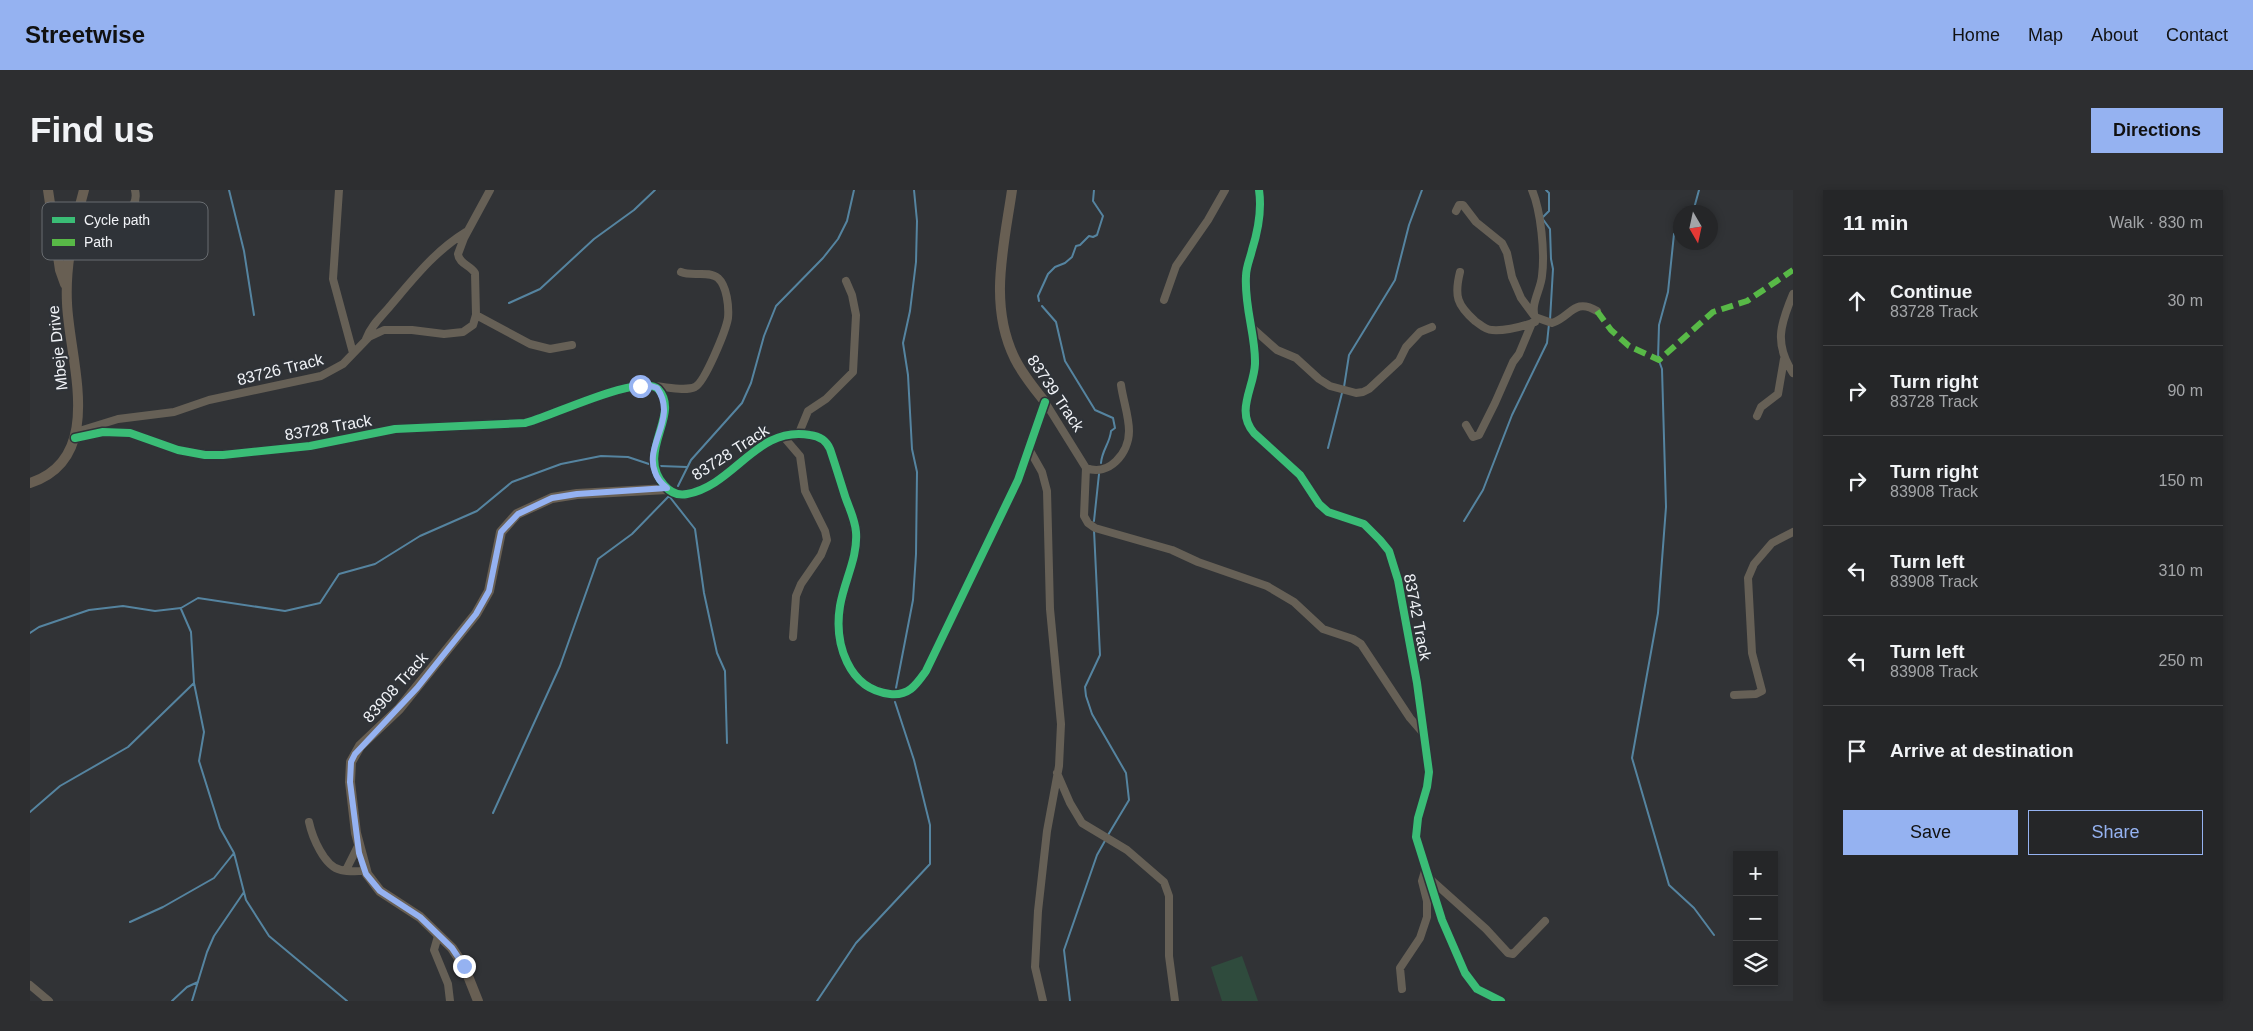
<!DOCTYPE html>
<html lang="en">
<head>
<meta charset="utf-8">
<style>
	:root { --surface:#252628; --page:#2d2e30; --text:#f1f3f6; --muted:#a3a5a8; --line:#424345; --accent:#95b2f1 }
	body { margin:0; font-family:Arial,sans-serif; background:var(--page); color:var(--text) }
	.controls { position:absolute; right:15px; bottom:15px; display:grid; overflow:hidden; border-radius:0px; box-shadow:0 2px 8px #0003 }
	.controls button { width:45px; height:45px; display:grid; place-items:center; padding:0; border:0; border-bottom:1px solid var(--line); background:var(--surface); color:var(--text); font:25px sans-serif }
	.compass { position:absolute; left:1643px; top:15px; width:45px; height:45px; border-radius:50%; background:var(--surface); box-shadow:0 2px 8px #0003; rotate:171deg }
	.stop { position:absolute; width:15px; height:15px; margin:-11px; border:4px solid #95b2f1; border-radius:50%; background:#fff }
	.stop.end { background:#95b2f1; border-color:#fff; box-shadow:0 1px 5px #0008 }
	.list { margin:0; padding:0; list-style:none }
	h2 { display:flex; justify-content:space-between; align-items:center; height:65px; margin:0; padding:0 20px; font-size:21px }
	h2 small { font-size:16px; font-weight:400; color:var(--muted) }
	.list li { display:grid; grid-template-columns:32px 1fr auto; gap:15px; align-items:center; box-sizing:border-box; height:90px; padding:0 20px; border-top:1px solid var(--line) }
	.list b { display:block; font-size:19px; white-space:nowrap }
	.list p { margin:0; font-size:16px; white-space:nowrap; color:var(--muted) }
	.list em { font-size:16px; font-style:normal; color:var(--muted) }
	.actions { display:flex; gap:10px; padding:15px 20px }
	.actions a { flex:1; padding:11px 0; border:1px solid var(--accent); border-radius:0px; text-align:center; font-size:18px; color:var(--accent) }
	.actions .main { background:var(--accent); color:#111 }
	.icon { flex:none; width:28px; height:28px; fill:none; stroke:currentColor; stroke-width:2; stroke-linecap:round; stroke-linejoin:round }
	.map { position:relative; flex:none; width:1763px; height:811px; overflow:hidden; border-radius:0px }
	header { display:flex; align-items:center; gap:30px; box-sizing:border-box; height:70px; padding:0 25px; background:var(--accent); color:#111 }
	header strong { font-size:24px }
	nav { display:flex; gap:28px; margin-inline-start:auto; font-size:18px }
	.intro { display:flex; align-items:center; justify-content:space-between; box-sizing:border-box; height:120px; padding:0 30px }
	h1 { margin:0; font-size:35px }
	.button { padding:12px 22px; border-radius:0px; background:var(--accent); color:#111; font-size:18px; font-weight:700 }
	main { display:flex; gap:30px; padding:0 30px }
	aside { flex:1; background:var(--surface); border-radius:0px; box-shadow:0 2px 8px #0003 }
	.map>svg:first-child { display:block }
	.green { fill:#2f4b3d }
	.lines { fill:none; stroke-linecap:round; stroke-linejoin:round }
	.stream { stroke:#5584a0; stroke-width:2 }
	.street { stroke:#666056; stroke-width:8 }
	.secondary { stroke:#685f53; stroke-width:10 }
	.quiet { stroke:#58b947; stroke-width:6; stroke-dasharray:12 6; stroke-linecap:butt }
	.cycleway-casing { stroke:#2f3338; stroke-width:11 }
	.cycleway { stroke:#3abd76; stroke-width:8 }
	.route { stroke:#95b2f1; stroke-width:6 }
	.labels { text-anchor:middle; stroke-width:4; stroke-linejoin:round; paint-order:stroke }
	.street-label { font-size:16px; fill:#f1f3f7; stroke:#2f3338 }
	.key { fill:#2f3338; stroke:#696d71; stroke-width:1 }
	.key-label { font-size:14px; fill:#f1f3f7 }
</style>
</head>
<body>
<header>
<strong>Streetwise</strong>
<nav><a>Home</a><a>Map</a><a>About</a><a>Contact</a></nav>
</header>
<div class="intro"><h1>Find us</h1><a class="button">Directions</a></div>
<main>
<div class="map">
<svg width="1763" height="811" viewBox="0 0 1763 811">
	<rect width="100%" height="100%" fill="#313336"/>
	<path class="green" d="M1212,766L1228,811H1192L1181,777Z"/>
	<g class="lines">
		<path class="stream" d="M199,0L214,61L224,125
			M1516,0L1519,3V21L1512,28L1520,39L1521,69L1523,79L1520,130
			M1663,22L1669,0
			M1009,111L1008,106L1018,84L1025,77L1035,73L1042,67L1046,56L1050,55L1059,46L1063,47L1067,45L1073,26L1063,11L1064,0
			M479,113L510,99L564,49L604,20L625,0
			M1012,116L1026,132L1035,171L1065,220L1083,228L1085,238L1081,241C1080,253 1072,260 1071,273
			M1628,169L1629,135L1638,102L1644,44L1650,39
			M1629,171L1632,179L1636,317L1628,423L1602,568L1639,695L1664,718L1684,745
			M1314,197L1319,165L1365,90L1379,35L1392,0
			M1298,258L1312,203
			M630,276L657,277
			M648,296L661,270L712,213L721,193L734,146L746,116L793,68L808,49L817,31L824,0
			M1064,331L1069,284
			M1434,331L1453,300L1482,225L1517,153L1519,134
			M1064,340L1070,465L1055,497L1056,506L1062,524L1096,583L1099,610L1078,645
			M151,419L161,442L164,493L174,542L169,571L190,638L204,663L216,710L239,746L317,811
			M0,443L9,437L59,420L93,416L125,421L151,418L168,408L255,421L290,413L309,384L345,374L390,346L447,321L482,292L531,274L571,266L598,267L619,274
			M866,498L883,410L886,364L887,282L882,259L878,185L873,153L880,121L886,72L887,31L884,0
			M0,622L30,596L98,557L164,493
			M463,623L530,476L568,369L602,344L639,306L665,339L674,403L687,463L695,481L697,553
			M100,732L133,717L184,688L204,663
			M142,811L157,797L168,792
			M162,811L177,762L184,746L214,702
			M787,811L826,753L900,674V635L884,570L865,512
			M1040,811L1034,760L1067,665L1076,649"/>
		<path class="street" d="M309,0L303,89L323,163
			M1229,0C1232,20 1228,41 1222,60C1220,69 1216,77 1216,86C1214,117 1226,146 1225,174C1224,198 1205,221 1224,243L1270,285L1289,314L1298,322L1334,334L1350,350L1359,361L1368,390L1387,493L1399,582L1397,597L1388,628L1386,647L1412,730L1435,783L1447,799L1471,811
			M1502,0C1511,21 1515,63 1512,86C1511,99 1500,115 1505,127L1522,133C1541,127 1544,107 1567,121
			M1426,21L1429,15H1433L1446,32L1472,53L1477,63L1482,87L1491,108L1505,127
			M72,32C88,28 110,21 105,0
			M1430,82C1424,106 1427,115 1445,131C1451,135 1455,140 1462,140C1477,141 1491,137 1505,132
			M1763,104C1750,135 1744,154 1763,183
			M1134,110L1146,76L1178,30L1195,0
			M446,125L500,154L520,159L542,155
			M1220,136L1247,160L1266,168L1289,189L1300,196L1326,203L1333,202L1339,199L1369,171L1376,157L1390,142L1402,137
			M336,149C341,135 352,126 361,115C384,88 405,61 436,42
			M622,196C634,196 654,202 665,197C675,192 696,140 698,128C699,117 697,96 688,88C678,80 663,87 651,82
			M1015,212L1056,278C1079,287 1099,263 1099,241C1099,226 1093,210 1091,195
			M1727,226L1731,217L1748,204L1754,169
			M1436,235L1443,247L1449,245L1465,213L1483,172L1489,164L1502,133
			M46,242L88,229L144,222L179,210L291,186L313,174L339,147L354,140H382L414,144L433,142L443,135L446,125L445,83C440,75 429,74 428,64L434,48L460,0
			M769,243L778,221L796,209L823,182L826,125L822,105L816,91
			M752,245L770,266L775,301L795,341L797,350L791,365L771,394L766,406L763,447
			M999,259L1012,282L1017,301L1020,419L1031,534L1029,576L1017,641L1008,721L1005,777L1013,811
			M1056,278L1054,326L1058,333L1065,338L1142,360L1168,372L1237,396L1264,412L1293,439L1323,449L1331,454L1380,528L1393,543
			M1704,505L1726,504L1732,501L1722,463L1718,388L1724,374L1742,353L1763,342
			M1027,583L1040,613L1052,633L1097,660L1134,692L1139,706V766L1145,811
			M279,632C282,646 294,677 311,680C319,682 327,681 335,681
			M316,680L328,656
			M1399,688L1456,739L1478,763L1483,764L1515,731
			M408,746L404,760L418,794L420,811
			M0,795L19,811
			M1372,799L1370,778L1390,748L1397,727V711L1392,691L1395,681"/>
		<path class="secondary" d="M18,0L30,80L35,94
			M45,248L73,242L100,243L148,260L175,265H193L280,256L365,239L495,233C518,228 611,182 628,199C652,224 605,262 634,295C640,302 648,306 657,304C705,295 727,235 780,245C789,246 796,250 800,259C805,274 810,290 815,306C819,318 825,329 826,342C828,368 814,391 810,416C804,453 818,499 860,504C879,506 886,495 896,481L988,290L1015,212C1004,198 993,185 985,169C958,115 974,56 982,0
			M0,293C77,268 39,170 37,113C35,74 44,37 54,0
			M448,811L434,776L422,758L390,727L350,701L337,684L326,643L320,592L321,572L330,556L369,519L446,424L459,401L471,342L487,324L522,308L547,304L637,299"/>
		<path class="quiet" d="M1567,121L1581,140L1599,156L1629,170L1683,122L1717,111L1763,80"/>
		<defs>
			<path id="cycleway" d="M1229,0C1232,20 1228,41 1222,60C1220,69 1216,77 1216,86C1214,117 1226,146 1225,174C1224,198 1205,221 1224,243L1270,285L1289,314L1298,322L1334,334L1350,350L1359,361L1368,390L1387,493L1399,582L1397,597L1388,628L1386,647L1412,730L1435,783L1447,799L1471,811
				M45,248L73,242L100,243L148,260L175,265H193L280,256L365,239L495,233C518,228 611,182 628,199C652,224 605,262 634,295C640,302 648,306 657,304C705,295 727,235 780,245C789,246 796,250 800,259C805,274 810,290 815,306C819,318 825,329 826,342C828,368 814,391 810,416C804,453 818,499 860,504C879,506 886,495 896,481L988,290L1015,212"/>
		</defs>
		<use href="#cycleway" class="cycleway-casing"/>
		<use href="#cycleway" class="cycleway"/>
	</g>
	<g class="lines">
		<path class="route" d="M434,776L422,758L390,727L350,701L336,684L329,663L320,592L321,572L325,564L387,498L446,424L459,401L471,342L488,324L522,308L547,304L637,298C632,294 627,289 625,282C614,255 648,228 627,198L618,195L610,196"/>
	</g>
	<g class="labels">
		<g class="street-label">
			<text transform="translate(27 158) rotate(-96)" y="6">Mbeje Drive</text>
			<text transform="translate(250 179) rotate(-14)" y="6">83726 Track</text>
			<text transform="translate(1026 203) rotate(56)" y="6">83739 Track</text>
			<text transform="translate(298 237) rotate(-10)" y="6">83728 Track</text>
			<text transform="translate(700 262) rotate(-33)" y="6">83728 Track</text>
			<text transform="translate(1388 427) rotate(79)" y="6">83742 Track</text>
			<text transform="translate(365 497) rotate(-48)" y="6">83908 Track</text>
		</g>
	</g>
	<rect x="12" y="12" width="166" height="58" rx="8" class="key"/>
	<rect x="22" y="27" width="23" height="6" fill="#3abd76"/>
	<rect x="22" y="49" width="23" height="7" fill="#58b947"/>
	<g class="key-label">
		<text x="54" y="35">Cycle path</text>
		<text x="54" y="57">Path</text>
	</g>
</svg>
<div class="controls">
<button>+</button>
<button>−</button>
<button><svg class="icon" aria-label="layers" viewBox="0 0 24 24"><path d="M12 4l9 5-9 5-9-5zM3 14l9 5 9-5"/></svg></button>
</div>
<svg class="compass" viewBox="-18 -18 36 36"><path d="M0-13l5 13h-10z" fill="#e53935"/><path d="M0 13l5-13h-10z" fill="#a3a5a8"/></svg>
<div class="stop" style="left:610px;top:196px"></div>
<div class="stop end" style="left:434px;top:776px"></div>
</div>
<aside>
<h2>11 min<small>Walk · 830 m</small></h2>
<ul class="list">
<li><svg class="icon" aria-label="ahead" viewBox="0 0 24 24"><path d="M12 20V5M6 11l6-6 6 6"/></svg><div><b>Continue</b><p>83728 Track</p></div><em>30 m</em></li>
<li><svg class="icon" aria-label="right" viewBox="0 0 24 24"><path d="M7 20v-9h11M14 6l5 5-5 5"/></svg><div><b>Turn right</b><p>83728 Track</p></div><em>90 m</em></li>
<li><svg class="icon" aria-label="right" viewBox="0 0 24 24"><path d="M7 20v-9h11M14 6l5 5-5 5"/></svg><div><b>Turn right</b><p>83908 Track</p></div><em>150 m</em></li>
<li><svg class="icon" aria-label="left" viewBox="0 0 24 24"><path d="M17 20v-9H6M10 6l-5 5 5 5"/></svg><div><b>Turn left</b><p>83908 Track</p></div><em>310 m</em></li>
<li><svg class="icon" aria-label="left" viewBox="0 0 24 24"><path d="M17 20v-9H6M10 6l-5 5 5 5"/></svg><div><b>Turn left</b><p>83908 Track</p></div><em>250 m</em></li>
<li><svg class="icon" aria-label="arrive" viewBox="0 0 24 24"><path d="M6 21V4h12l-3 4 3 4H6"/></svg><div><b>Arrive at destination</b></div></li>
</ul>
<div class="actions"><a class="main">Save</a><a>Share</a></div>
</aside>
</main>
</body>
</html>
